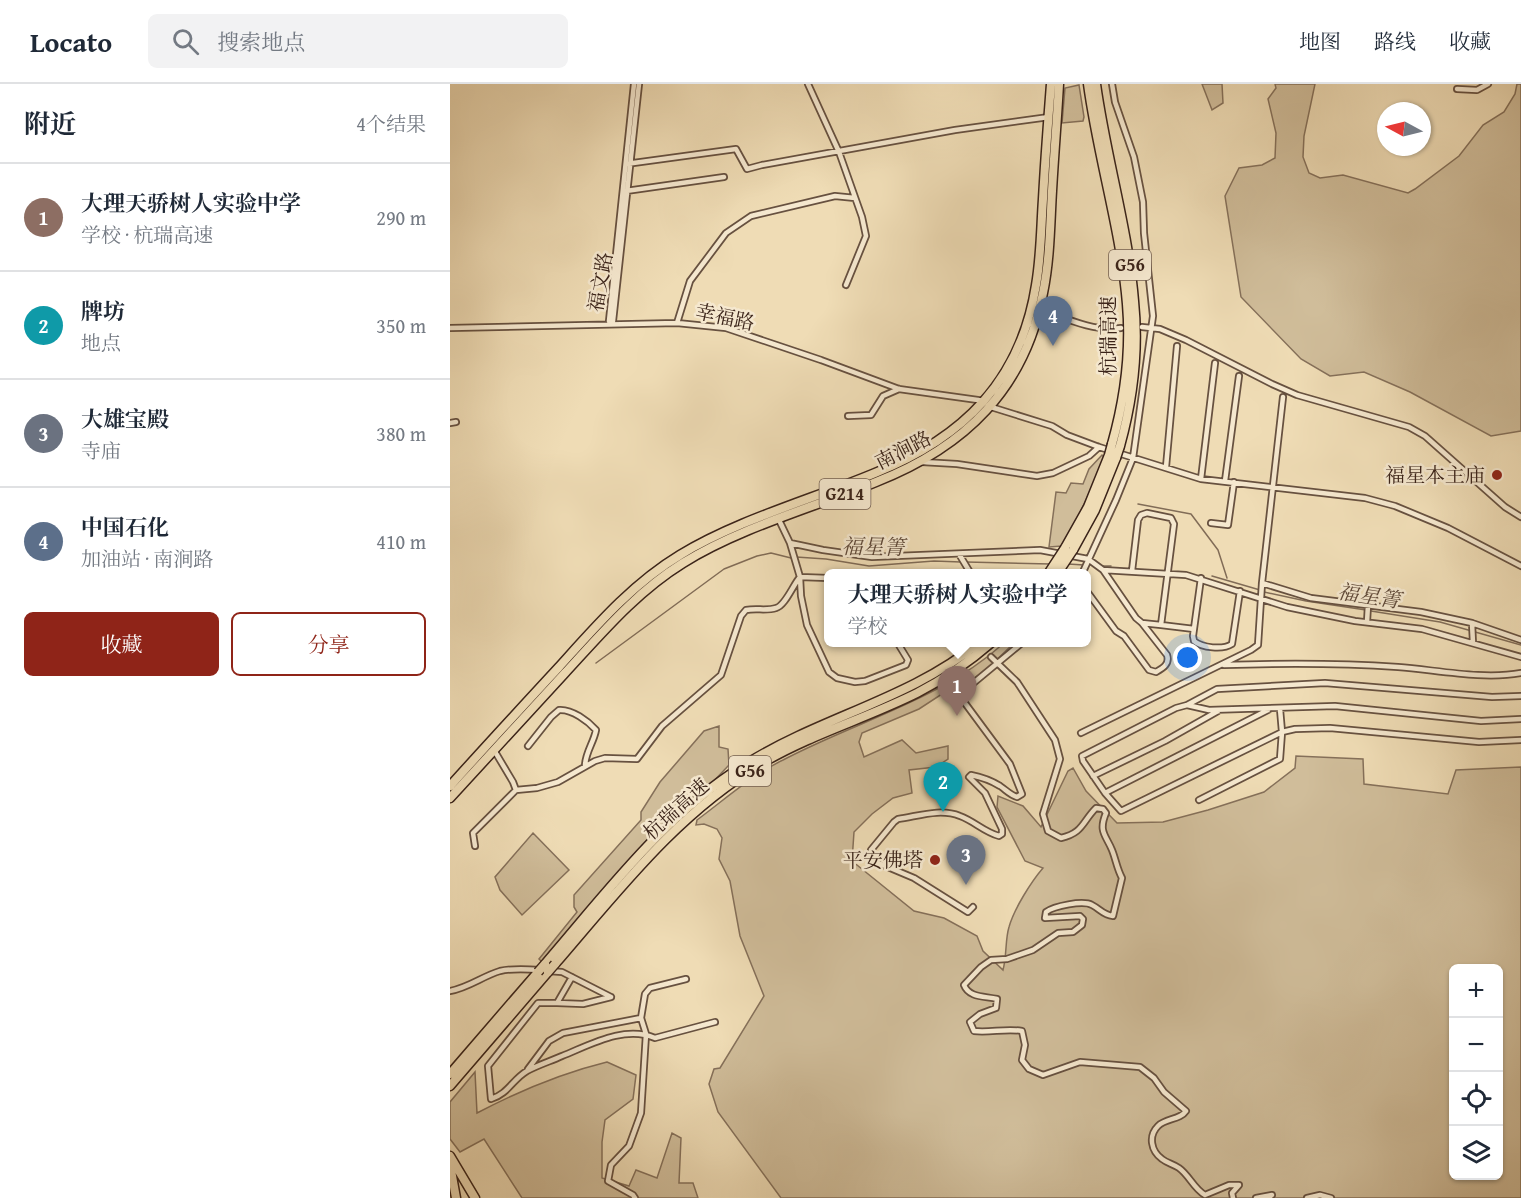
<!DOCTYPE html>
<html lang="zh">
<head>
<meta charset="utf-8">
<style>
	:root { --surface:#fff; --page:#f2f2f3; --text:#1f2937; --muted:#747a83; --line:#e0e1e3; --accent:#8f2418 }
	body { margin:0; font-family:"Gentium Book Plus","Noto Serif SC",serif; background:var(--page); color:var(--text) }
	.controls { position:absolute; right:18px; bottom:18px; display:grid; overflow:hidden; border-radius:9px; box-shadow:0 2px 4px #0004 }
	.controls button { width:54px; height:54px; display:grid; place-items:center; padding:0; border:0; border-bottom:2px solid var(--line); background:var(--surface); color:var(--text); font:30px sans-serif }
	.compass { position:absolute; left:927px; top:18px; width:54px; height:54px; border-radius:50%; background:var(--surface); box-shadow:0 2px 4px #0004; rotate:277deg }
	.you { position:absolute; left:738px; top:574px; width:21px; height:21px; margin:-15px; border:4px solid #fff; border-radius:50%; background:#1a73e8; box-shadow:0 0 0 9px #1a73e833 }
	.badge { display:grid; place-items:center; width:39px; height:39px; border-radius:50%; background:var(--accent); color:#fff; font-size:20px; font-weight:700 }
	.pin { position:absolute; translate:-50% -50px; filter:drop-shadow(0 2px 3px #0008) }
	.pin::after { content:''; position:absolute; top:32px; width:21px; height:18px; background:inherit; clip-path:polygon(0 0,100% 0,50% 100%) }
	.popup { position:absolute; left:374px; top:485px; width:267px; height:78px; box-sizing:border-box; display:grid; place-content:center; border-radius:9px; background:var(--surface); filter:drop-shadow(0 2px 4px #0005); font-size:20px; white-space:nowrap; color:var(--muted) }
	.popup b { font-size:22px; color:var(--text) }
	.popup::after { content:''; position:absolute; left:50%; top:100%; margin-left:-12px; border:12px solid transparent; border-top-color:var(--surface) }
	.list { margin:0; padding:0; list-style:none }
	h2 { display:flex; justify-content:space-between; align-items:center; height:78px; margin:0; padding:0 24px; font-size:26px }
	h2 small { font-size:20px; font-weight:400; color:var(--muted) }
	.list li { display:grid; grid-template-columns:39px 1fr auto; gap:18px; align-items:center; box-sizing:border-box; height:108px; padding:0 24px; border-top:2px solid var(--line) }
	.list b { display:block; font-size:22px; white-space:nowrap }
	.list p { margin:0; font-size:20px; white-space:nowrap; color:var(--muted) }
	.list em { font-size:20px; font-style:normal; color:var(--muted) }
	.actions { display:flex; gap:12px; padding:18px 24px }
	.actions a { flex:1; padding:14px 0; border:2px solid var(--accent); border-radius:9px; text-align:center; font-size:21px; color:var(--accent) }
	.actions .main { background:var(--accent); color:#fff }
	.icon { flex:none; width:33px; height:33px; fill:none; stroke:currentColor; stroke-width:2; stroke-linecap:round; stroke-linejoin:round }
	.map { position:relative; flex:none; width:1071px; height:1114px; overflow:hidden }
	header { display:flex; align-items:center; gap:36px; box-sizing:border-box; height:84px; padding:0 30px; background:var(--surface); border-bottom:2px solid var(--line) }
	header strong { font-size:28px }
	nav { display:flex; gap:33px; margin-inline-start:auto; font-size:21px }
	.search { width:420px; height:54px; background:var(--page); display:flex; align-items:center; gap:15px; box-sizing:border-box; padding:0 21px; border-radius:9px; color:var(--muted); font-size:22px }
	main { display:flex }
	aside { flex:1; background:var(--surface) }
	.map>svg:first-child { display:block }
	.green { fill:#d0bd9a; stroke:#85705a; stroke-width:1.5; fill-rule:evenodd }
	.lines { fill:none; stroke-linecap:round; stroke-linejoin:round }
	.stream { stroke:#816c57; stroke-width:1.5 }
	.street-casing { stroke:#675140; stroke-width:8 }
	.highway-casing { stroke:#3a2319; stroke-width:11 }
	.street { stroke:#f5e8cf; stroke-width:4.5 }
	.highway { stroke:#efdcb5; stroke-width:8 }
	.highway-bridge-casing { stroke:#3a2319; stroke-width:11; stroke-linecap:butt }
	.highway-bridge { stroke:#efdcb5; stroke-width:8 }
	.poi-dot { fill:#8f2418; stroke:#f5e8cf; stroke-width:2 }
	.labels { text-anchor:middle; stroke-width:5; stroke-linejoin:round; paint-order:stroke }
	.shield { fill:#f5e8cf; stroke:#725e50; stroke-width:1.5 }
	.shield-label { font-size:18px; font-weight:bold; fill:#3a2319 }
	.street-label { font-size:20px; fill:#3a2319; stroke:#f5e8cf }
	.poi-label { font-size:20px; fill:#3a2319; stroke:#f5e8cf; text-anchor:end }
	.water-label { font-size:21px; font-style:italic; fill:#5e4838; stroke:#f5e8cf }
</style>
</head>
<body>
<header>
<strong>Locato</strong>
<div class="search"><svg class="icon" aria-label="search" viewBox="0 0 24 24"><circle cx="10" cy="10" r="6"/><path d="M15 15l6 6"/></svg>搜索地点</div>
<nav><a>地图</a><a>路线</a><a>收藏</a></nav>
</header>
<main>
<aside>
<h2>附近<small>4个结果</small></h2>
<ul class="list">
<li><span class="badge" style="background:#8d6e63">1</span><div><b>大理天骄树人实验中学</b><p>学校 · 杭瑞高速</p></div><em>290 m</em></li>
<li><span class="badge" style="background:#0f9aa8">2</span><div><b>牌坊</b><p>地点</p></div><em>350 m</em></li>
<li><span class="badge" style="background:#6b7280">3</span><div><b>大雄宝殿</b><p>寺庙</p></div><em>380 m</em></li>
<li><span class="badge" style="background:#5c6f8a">4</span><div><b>中国石化</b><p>加油站 · 南涧路</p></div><em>410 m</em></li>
</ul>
<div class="actions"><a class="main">收藏</a><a>分享</a></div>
</aside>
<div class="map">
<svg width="1071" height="1114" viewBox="0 0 1071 1114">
	<rect width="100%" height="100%" fill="#efdcb5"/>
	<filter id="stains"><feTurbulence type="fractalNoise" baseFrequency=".00333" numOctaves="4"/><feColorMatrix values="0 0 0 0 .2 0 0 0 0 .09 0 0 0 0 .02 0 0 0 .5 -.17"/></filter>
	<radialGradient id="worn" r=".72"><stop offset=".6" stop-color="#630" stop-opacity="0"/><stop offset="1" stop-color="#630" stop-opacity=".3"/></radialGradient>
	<path class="green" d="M752,0H772L773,19L762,26Z
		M825,0H865L854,52L853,73L859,89L870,94L893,91L958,109L965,105L1009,72L1033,41L1054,28L1065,10L1067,0H1071V347L1041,352L960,308L914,288L880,292L851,275L791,213L775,112L789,84L812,81L825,74L826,49L818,15L826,4Z
		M629,1L634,33L633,37L612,39L615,4Z
		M652,371L654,373C642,404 629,434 612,462L599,463L606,408L616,409L621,399L633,400L639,385Z
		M554,559H564L539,583L509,606H498L469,625L412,649L409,658L414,673L452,656L466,669L498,662V675L486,683L459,686L462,709L443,714L422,730L404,748L402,777L464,827L494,834L527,852L533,867L553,886C557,871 555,856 559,843C564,825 581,798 593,784L575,777L547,723L548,712L573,722L591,743L618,687L623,684L636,707L667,739L713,738L758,726L814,708L845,684L846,672L913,675L914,700L998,710L1006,686L1071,683V1114H331L268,1028L259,1000L264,985L270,984L314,912L290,852L280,797L269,775L272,754L267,745L254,740L246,741L247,736C274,716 302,691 333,676C407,637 491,616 554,559ZM1004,884H1048V1092H1004Z
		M269,642V663L278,665L279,681L92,878L89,875L127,828L124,823V811L191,736V728L210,698L254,647Z
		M83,749L119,786L72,831L50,806L45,793Z
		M157,978L186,991L183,1015L155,1036L152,1058V1094L179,1102L186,1086L207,1094L222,1049L231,1054L229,1099H243L248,1114H72L34,1055L10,1068L0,1055V1018L25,988L27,1029C69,1007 112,989 157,978Z"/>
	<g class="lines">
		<path class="stream" d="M688,420L741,430L768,466L777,494
			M346,473L376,475L419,482L484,477L511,478
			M516,478L601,480
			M618,480L634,481
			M651,482H661
			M762,492L810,506
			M814,508L856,517L916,526
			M921,527L990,538L1071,561
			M146,579L274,485L307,472L321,469L341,474"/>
		<defs>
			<path id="street" d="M358,0L389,68L412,133L416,152L396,201
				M1007,5L1027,6L1038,0
				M176,80L286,65L297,85L312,81L505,46L599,33
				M176,107L274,93
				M590,225C615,234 643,248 671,244
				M160,239L163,237L189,0
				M160,239L159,237L184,0
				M227,239L240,197L276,149L301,132L385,112L405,114
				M692,243L710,245L736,256L822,300L847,311L959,343L975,352L1055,423L1071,433
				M0,244L227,239L276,244L371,276L449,305L535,317
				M541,323L602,342L617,351L649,363L751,395L915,414L945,422L998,444L1071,482
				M398,332L421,331L433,312L449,305
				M0,339L6,338
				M472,378L507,380L587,392L603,389L639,372L649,363
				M716,383L727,262
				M751,395L765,279
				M775,397L789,292
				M329,436L340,459L373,466L422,473L590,466L638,475L653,486L736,491L837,523L905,537L972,545L1071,573
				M761,439L778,441L784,398
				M340,459L350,493L378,494
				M509,470L521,490
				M682,487L688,436L691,431L697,429L721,434L724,440L711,541L692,539
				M632,490L666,416L683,374L703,232L694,149L693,118L684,73L665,18L662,0
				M350,493L351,512L357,541L379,588L387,594L405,598L415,597L456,581L458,576L447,558
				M751,494L743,552L744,557C752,564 773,566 782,560L790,507
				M812,499L861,514L971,528L1022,539L1071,556
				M636,506L666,547L674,552L699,586L706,588C713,584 720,580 717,571L692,539L686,534L653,486
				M917,538L918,521
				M1022,539L1023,559
				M711,541L744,545
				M541,573L567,598L605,656L610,675L593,730L598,747L611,754C633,749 632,738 646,724L653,725L656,729C648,748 656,751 662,766C666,776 667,785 672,794L663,832C653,831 650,825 642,821C633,816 604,822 596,828L595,834L630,832L633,835L632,841L623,848L608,849L583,866L557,875L541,876L531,883L514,901C519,914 535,912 547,915L546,924L530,930L520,938L524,947C540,949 556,944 572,947L575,961L572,976L579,985L593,991L630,978L690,983L704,994L714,1008L736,1027C730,1036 716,1034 708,1042C698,1052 701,1067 712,1075C717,1079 723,1080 729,1084C739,1091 744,1105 755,1111L779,1101H789L782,1109L783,1114
				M774,581C833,579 890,579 948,583C987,586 1033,596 1071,589
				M737,621L767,605L875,599L1042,613L1071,612
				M830,625L832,648L671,727L655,709L633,677L632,672L726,624L737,621L759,626L885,622L1031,637L1071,635
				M631,649L801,566L808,561L812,499L833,313
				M78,662L101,633L109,626C122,625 138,637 146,646C144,658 135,669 135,682
				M44,666L63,698L66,706
				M643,692L715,657L768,627
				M655,709L818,626
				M749,716L830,675L832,648L845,645L880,644L1029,658L1071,656
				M25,762L23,749L66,706L87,704L108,698L145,677L155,674L187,675L212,642L271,591L291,532L296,526C306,524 317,527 326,524C335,522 343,501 350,493
				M523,823L518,828L464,794L426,778L420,772L421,766L444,738L448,735C469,732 490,724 510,732C524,737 534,748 549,752L552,750V745L535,709L519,693L521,691C531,693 542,697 550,702C556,706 560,711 567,713L572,710L560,680L509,611L573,558
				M98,887L112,888L161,913
				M122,893L107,919H88L38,982L41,1015C58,1010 63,995 77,987C88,981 101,977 112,972C140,961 174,941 205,954L265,938
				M0,907C18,904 33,892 50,887C63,884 77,885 90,886
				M107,919L133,920L161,913
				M78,985L99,957L113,949L191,934
				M185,1114L183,1111L158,1097L161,1081L179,1062L191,1029L196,950L191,934L195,910L200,904L236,895
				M806,1114L822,1111L818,1114
				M857,1114L870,1111L881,1114"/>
			<path id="highway" d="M638,0C648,74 671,146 677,220C681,267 675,314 662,360
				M646,0C656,73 678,144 684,217C689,266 683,315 670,362
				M615,464L638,423L659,371
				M623,466L645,426L666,374
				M0,702C36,662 72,623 109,583C146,542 182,500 230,471C287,436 363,415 425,389C513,354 571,297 586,201C591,173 591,144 593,115C595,77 598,39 601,0
				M0,714C38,673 76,631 114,590C151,550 186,508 233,479C289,444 364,423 426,398C515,363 575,305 593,209C600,175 600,141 602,107C604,71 607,36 609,0
				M95,880C158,807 217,727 301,677C375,632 462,614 530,558
				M105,880C169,806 228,728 314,678C362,650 417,634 467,609C494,595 519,578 542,558
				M0,990L88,888
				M0,1002L98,888
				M0,1072L25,1114
				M0,1081L6,1114"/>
		</defs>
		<use href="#street" class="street-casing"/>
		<use href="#highway" class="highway-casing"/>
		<use href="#street" class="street"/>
		<use href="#highway" class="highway"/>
		<defs>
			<path id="highway-bridge" d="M659,371L662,360
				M666,374L670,362
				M598,490L615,464
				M607,490L623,466
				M88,888L95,880
				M98,888L105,880"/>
		</defs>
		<use href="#highway-bridge" class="highway-bridge-casing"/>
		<use href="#highway-bridge" class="highway-bridge"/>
	</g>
	<g class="poi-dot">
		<circle cx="1047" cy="391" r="6"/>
		<circle cx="485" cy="776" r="6"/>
	</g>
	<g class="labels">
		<g class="shield">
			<rect x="659" y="166" width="42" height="30" rx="4.5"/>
			<rect x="369.5" y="395" width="51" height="30" rx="4.5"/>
			<rect x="279" y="672" width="42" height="30" rx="4.5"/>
		</g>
		<g class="shield-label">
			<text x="680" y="187">G56</text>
			<text x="395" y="416">G214</text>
			<text x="300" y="693">G56</text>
		</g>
		<g class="street-label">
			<text transform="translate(150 198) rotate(-80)" y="7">福文路</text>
			<text transform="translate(275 233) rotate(12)" y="7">幸福路</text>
			<text transform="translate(658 252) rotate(-90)" y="7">杭瑞高速</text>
			<text transform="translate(453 366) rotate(-27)" y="7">南涧路</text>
			<text transform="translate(226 725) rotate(-42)" y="7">杭瑞高速</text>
		</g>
		<g class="poi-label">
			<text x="1035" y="398">福星本主庙</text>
			<text x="473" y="783">平安佛塔</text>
		</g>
		<g class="water-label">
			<text transform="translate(423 463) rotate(1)" y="7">福星箐</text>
			<text transform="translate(919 512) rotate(9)" y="7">福星箐</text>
		</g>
	</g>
	<rect width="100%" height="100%" filter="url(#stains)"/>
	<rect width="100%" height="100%" fill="url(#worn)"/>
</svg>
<div class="controls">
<button>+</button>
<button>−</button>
<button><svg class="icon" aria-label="locate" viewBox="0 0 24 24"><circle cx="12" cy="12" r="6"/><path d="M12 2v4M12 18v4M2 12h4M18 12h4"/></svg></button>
<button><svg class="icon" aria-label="layers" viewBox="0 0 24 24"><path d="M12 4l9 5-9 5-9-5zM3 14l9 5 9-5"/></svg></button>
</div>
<svg class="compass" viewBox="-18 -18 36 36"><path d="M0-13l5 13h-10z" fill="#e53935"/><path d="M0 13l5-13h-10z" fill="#747a83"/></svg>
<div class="you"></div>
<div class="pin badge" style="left:507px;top:632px;background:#8d6e63">1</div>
<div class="popup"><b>大理天骄树人实验中学</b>学校</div>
<div class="pin badge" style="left:493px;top:728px;background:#0f9aa8">2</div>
<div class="pin badge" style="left:516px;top:801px;background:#6b7280">3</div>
<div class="pin badge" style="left:603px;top:262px;background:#5c6f8a">4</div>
</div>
</main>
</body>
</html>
